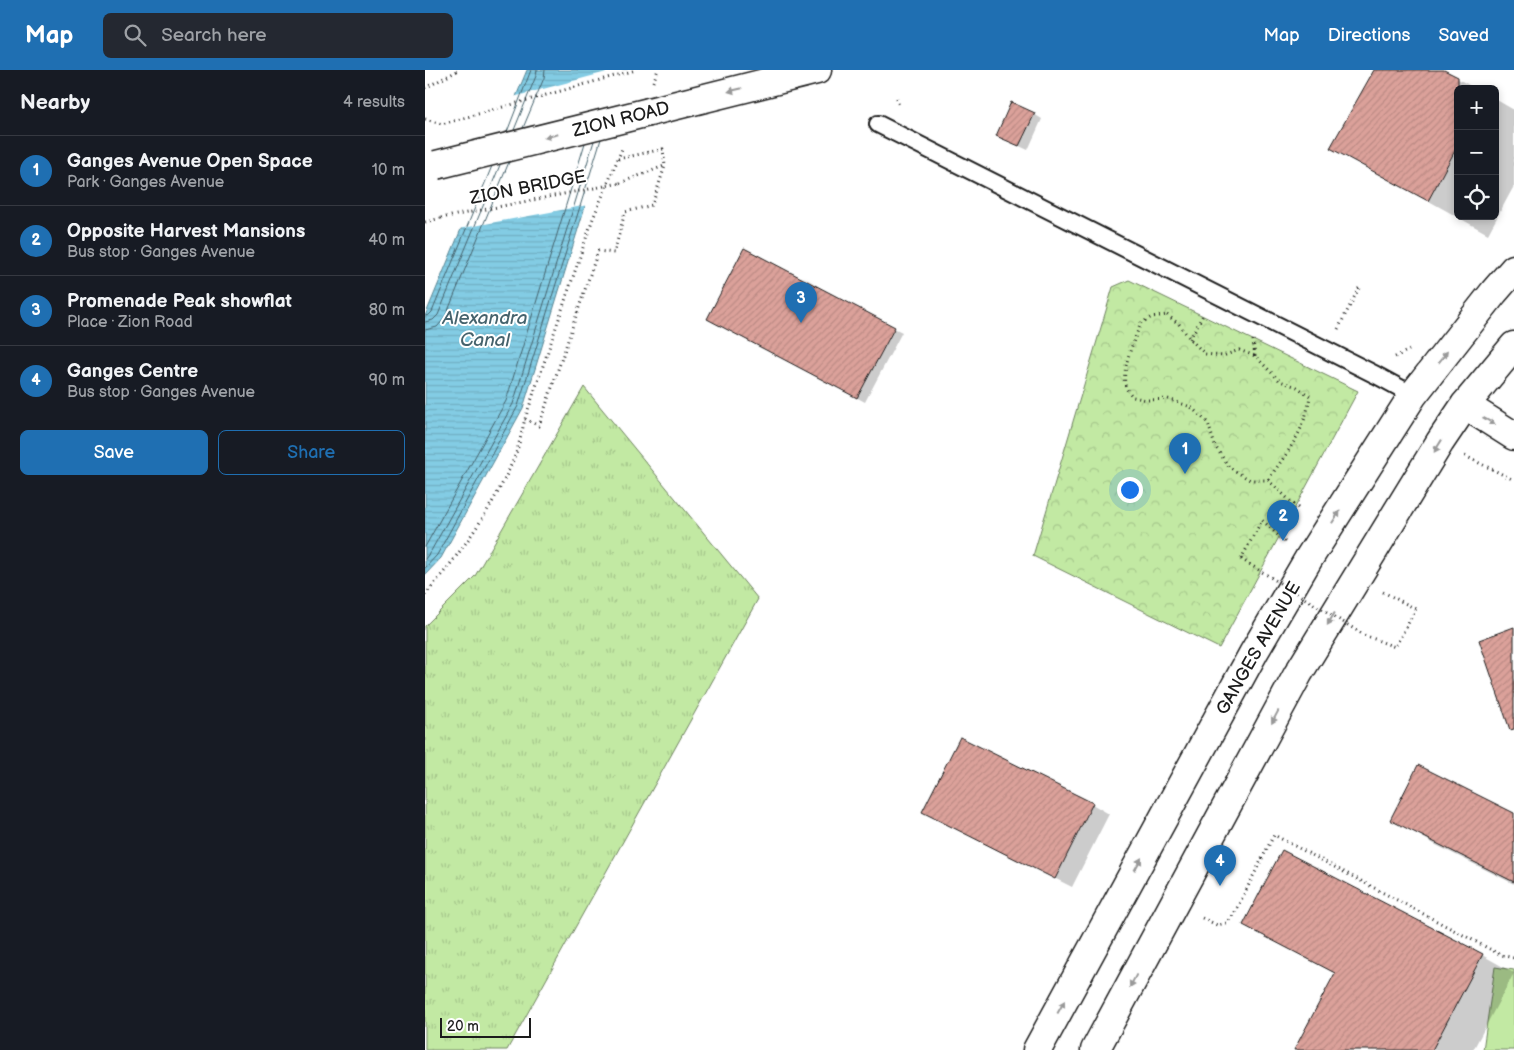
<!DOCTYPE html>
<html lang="en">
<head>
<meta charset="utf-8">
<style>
	:root { --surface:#171b24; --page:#242831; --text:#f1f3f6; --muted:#9ea1a6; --line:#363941; --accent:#1f6fb2 }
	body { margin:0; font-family:"Balsamiq Sans",sans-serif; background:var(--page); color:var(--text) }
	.controls { position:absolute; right:15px; top:15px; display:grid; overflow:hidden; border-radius:8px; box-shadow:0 2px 8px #0003 }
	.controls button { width:45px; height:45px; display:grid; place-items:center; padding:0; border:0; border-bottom:1px solid var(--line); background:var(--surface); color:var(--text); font:25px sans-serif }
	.scale { position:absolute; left:15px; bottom:12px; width:91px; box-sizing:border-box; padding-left:5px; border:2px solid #1c1c1c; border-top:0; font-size:14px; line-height:18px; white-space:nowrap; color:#1c1c1c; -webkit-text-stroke:4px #fff; paint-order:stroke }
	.you { position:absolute; left:704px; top:419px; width:18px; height:18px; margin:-12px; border:4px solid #fff; border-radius:50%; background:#1a73e8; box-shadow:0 0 0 8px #1a73e833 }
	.badge { display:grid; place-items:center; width:32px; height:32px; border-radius:50%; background:var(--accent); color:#fff; font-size:16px; font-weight:700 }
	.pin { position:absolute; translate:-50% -41px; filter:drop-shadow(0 1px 2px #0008) }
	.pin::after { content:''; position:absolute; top:26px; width:18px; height:15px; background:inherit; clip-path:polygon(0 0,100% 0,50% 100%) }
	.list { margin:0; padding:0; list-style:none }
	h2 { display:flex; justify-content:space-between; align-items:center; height:65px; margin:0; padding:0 20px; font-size:21px }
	h2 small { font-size:16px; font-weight:400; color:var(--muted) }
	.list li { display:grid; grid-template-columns:32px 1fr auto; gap:15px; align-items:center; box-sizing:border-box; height:70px; padding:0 20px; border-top:1px solid var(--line) }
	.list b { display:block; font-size:19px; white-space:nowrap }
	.list p { margin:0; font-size:16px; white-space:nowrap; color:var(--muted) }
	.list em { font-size:16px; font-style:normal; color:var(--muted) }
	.actions { display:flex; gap:10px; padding:15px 20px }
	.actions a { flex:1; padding:11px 0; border:1px solid var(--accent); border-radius:8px; text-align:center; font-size:18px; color:var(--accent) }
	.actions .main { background:var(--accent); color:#fff }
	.icon { flex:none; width:28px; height:28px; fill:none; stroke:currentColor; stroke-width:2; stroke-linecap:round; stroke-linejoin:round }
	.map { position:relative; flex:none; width:1089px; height:980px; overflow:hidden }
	header { display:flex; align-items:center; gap:30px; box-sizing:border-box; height:70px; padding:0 25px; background:var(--accent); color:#fff }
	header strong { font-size:24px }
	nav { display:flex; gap:28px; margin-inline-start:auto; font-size:18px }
	.search { width:350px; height:45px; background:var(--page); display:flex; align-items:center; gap:12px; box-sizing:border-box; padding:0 18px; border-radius:8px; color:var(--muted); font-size:19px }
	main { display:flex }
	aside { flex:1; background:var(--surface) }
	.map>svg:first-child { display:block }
	.grass { fill:url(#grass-tufts); stroke:#6f8260 }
	.park { fill:url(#park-crowns); stroke:#6f8260 }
	.pitch { fill:#c2e9a3; stroke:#6f8260 }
	.water { fill:url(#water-rules); stroke:#5a8694 }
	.pier { fill:#fff }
	.shadow { fill:#0003 }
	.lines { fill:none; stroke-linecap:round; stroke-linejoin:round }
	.shore { stroke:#45626c; stroke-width:1 }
	.building { fill:url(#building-hatch); stroke:#1c1c1c }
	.lane-casing { stroke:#1c1c1c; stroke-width:20 }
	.street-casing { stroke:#1c1c1c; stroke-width:31 }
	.primary-casing { stroke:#1c1c1c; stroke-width:31 }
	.path { stroke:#1c1c1c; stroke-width:3; stroke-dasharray:1 4; stroke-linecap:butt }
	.lane { stroke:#fff; stroke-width:16 }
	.street { stroke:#fff; stroke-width:28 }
	.primary { stroke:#fff; stroke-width:28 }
	.primary-bridge-casing { stroke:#1c1c1c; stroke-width:31; stroke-linecap:butt }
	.path-bridge { stroke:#1c1c1c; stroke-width:3; stroke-dasharray:1 4; stroke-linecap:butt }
	.primary-bridge { stroke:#fff; stroke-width:28 }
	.oneway { fill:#999 }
	.labels { text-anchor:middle; stroke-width:4; stroke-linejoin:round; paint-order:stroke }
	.street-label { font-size:18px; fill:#1c1c1c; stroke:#fff }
	.water-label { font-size:19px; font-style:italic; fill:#45626c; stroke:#fff }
</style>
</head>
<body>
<header>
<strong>Map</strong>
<div class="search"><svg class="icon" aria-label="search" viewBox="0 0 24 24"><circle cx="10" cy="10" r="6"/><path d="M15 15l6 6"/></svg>Search here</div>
<nav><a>Map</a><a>Directions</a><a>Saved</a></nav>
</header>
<main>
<aside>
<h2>Nearby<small>4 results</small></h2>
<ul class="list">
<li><span class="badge">1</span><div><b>Ganges Avenue Open Space</b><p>Park · Ganges Avenue</p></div><em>10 m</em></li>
<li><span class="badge">2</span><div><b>Opposite Harvest Mansions</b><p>Bus stop · Ganges Avenue</p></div><em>40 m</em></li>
<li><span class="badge">3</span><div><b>Promenade Peak showflat</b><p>Place · Zion Road</p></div><em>80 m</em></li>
<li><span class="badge">4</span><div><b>Ganges Centre</b><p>Bus stop · Ganges Avenue</p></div><em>90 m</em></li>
</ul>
<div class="actions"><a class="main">Save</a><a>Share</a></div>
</aside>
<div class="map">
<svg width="1089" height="980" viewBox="0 0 1089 980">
	<defs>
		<pattern id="grass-tufts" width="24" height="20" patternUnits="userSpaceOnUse" patternTransform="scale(1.25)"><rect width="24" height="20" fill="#c2e9a3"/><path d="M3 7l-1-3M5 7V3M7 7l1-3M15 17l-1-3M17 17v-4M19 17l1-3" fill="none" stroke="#a6c78c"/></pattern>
		<pattern id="park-crowns" width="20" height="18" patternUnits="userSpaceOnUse" patternTransform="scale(1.25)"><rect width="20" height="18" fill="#c2e9a3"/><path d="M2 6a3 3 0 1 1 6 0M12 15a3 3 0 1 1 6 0" fill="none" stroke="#a6c78c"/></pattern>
		<pattern id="water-rules" width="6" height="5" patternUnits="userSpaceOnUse" patternTransform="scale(1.25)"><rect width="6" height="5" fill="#83cce4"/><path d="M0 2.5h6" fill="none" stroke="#71afc3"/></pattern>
		<pattern id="building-hatch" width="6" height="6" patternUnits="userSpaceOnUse" patternTransform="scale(1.25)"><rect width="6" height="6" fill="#dba19a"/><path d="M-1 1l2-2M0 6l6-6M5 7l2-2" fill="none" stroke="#bb8a84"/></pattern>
	</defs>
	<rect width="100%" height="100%" fill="#fff"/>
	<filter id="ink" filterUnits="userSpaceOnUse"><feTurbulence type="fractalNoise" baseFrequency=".02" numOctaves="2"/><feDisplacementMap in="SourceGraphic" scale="10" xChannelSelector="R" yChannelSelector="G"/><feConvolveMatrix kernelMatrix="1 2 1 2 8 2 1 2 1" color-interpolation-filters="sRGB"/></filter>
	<g filter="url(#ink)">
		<path class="grass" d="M159,317L333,529L82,980H0V556L50,506Z"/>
		<path class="park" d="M704,210L933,321L794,578L608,486L688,217Z"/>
		<path class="pitch" d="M1070,897L1089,900V980H1058Z"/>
		<path class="water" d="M102,0H202L98,338L16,488L0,505V246Z"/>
		<path class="pier" d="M189,0H204L163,135L33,159L88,27Z"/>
		<path class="shadow" d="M950,0H1017L1051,19H1033V146H1070V29L1089,40V116L1063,164L907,77Z
			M609,44L617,49L603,80L581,70Z
			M292,253L469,258L477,262L440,332Z
			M667,734L684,744L647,817L516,751Z
			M1089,744V814L1009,774L967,749Z
			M819,854L1057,885L1089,903L1048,980H871L911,904Z"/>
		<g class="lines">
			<path class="shore" d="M98,58L119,8L120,0
				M89,60L111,6L112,0
				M82,62L106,0
				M0,246L4,245L7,242L67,96
				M0,252L8,250L13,245L75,95
				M0,260L12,257L20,248L84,92
				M0,477L81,331L160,73
				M0,489L6,481L88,334L169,71
				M0,498L12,485L93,336L176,69"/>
		</g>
		<path class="building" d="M949,0H1019L1033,7V75L1003,131L905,78Z
			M586,32L610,43L594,76L571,66Z
			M319,178L470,257L432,328L282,249Z
			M1089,557V659L1085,660L1054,570Z
			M535,667L668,733L630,809L497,742Z
			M993,695L1089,743V812L965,750Z
			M857,780L1058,884L1007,980H869L910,903L818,855Z"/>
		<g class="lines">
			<defs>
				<path id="lane" d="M453,54L951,305L988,325"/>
				<path id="street" d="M1040,335L1089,366"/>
				<path id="primary" d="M224,42L392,0
					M612,980L829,582L884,488L988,325L1069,222L1089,199
					M670,980L873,604L1015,372L1040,335L1089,276"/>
			</defs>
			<use href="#lane" class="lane-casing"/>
			<use href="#street" class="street-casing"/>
			<use href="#primary" class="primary-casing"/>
			<path class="path" d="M228,12L233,0
				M0,18L34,0
				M472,28L474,37
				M0,49L17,54L211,0
				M195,113L239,96
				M0,152L16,148
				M742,245L754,254L765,269L780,284L798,286L814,280L830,286L855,311L872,317L885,326C880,362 863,381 843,410H825L804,397L790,376L783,353L766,337L743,329L722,330L708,327C706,324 702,321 701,317C695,301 710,268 716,253L727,247Z
				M913,259L934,218
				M765,269L779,243
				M828,270L830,286
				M970,287L984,280
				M100,349L114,356L173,181L189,183L200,142L227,135L240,96L238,79L193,89
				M1040,386L1089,410
				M843,410L875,440
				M816,489L837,450L860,472
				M958,522L991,539
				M0,525C35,484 72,433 91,383C95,372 97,360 100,349L167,151L197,79
				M777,848L792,855L802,853L809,844L849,765L1076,885L1089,888"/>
			<use href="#lane" class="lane"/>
			<use href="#street" class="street"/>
			<use href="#primary" class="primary"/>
			<defs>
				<path id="primary-bridge" d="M11,95L224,42"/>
			</defs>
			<use href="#primary-bridge" class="primary-bridge-casing"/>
			<path class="path-bridge" d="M16,148L195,113
				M816,489L939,565L970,577L991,539"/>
			<use href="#primary-bridge" class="primary-bridge"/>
		</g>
		<defs><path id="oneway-solid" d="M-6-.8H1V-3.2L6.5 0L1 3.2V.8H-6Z" transform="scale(1.25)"/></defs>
		<g class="oneway">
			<use href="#oneway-solid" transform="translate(310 20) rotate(166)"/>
			<use href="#oneway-solid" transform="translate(126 66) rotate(166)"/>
			<use href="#oneway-solid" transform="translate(1018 287) rotate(-52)"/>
			<use href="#oneway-solid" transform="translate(1064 351) rotate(30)"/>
			<use href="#oneway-solid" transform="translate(1013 376) rotate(122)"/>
			<use href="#oneway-solid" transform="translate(911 447) rotate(-57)"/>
			<use href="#oneway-solid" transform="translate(906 549) rotate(121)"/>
			<use href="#oneway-solid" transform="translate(850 647) rotate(118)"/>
			<use href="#oneway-solid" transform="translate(713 794) rotate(-61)"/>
			<use href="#oneway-solid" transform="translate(708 911) rotate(118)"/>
			<use href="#oneway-solid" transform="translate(636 937) rotate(-61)"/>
		</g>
	</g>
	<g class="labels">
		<g class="street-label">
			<text transform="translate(196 49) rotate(-14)" y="6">ZION ROAD</text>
			<text transform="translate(103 117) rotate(-11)" y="6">ZION BRIDGE</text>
			<text transform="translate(833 578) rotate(-60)" y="6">GANGES AVENUE</text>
		</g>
		<g class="water-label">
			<text x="60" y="254">Alexandra<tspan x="60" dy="22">Canal</tspan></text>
		</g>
	</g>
</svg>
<div class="controls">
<button>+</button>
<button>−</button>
<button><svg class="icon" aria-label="locate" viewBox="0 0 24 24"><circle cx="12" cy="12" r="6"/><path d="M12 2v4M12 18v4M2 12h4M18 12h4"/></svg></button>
</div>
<div class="scale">20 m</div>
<div class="you"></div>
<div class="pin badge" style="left:760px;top:404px">1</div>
<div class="pin badge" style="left:858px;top:471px">2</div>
<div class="pin badge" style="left:376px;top:253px">3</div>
<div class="pin badge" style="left:795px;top:816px">4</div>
</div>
</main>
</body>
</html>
